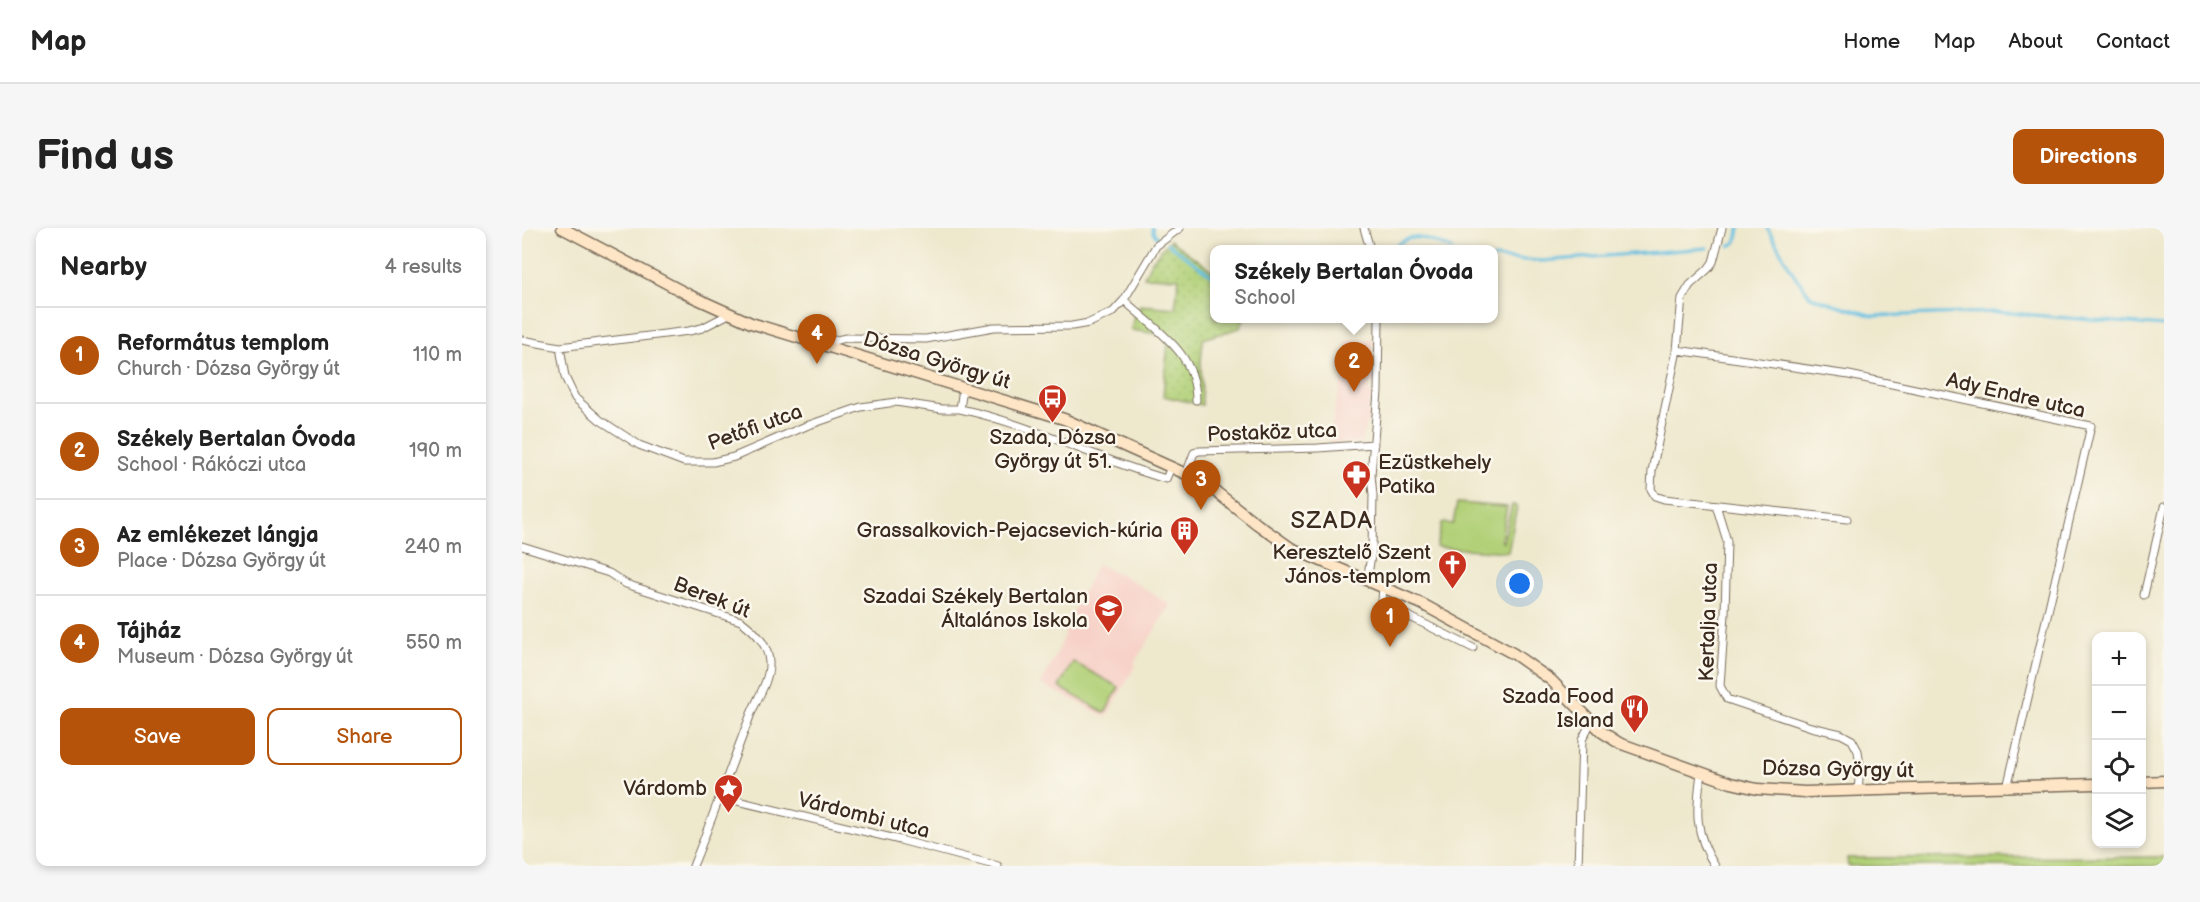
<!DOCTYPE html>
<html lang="en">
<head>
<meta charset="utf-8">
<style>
	:root { --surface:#fff; --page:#f6f6f6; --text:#222; --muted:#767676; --line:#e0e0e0; --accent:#b45309 }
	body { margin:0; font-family:"Balsamiq Sans",sans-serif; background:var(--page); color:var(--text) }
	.controls { position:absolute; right:18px; bottom:18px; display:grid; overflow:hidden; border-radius:12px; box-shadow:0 3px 9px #0003 }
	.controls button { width:54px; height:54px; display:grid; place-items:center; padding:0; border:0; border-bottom:2px solid var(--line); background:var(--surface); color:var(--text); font:30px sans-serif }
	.you { position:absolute; left:998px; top:356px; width:21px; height:21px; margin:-15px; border:4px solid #fff; border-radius:50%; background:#1a73e8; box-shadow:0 0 0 9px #1a73e833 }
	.badge { display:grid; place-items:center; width:39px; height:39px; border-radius:50%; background:var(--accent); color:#fff; font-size:20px; font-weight:700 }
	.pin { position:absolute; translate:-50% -50px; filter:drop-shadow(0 2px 3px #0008) }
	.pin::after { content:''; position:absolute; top:32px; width:21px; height:18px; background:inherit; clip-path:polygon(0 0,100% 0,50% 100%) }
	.popup { position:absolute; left:688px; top:17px; width:288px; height:78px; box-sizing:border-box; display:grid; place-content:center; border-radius:12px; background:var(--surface); filter:drop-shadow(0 2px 4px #0005); font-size:20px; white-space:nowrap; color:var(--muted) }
	.popup b { font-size:22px; color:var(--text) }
	.popup::after { content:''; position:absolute; left:50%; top:100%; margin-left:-12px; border:12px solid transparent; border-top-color:var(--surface) }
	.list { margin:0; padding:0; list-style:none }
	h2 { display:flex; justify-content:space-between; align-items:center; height:78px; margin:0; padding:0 24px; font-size:26px }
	h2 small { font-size:20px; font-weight:400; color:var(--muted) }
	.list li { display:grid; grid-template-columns:39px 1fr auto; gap:18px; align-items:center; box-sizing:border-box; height:96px; padding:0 24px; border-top:2px solid var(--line) }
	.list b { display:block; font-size:22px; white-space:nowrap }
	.list p { margin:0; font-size:20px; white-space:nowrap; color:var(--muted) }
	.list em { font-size:20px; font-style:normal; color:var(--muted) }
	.actions { display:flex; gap:12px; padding:18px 24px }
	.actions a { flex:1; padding:14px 0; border:2px solid var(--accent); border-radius:12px; text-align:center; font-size:21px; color:var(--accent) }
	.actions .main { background:var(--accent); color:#fff }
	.icon { flex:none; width:33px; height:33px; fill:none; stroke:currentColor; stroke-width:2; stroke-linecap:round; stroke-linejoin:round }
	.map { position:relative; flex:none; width:1642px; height:638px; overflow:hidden; border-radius:12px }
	header { display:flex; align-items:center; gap:36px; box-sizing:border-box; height:84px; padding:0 30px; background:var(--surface); border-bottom:2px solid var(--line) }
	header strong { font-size:28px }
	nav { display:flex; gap:33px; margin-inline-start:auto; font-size:21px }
	.intro { display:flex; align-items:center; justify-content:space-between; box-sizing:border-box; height:144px; padding:0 36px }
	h1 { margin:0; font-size:42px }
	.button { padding:15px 27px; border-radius:12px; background:var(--accent); color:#fff; font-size:21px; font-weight:700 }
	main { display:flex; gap:36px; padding:0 36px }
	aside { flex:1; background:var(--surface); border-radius:12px; box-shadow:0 3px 9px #0003 }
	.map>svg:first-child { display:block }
	.built { fill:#f7d1c7 }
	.park { fill:url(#park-dots); stroke:#767d4a; stroke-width:1.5 }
	.garden { fill:#b1d077; stroke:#767d4a; stroke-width:1.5 }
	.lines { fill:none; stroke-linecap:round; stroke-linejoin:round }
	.stream { stroke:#64c0e2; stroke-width:3 }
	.street-casing { stroke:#7a6c5b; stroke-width:9 }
	.secondary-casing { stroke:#7a6c5b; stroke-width:13 }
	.street { stroke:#fff; stroke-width:7 }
	.secondary { stroke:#fde5c5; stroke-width:10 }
	.labels { text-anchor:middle; stroke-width:5; stroke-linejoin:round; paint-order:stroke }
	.street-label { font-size:21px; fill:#3b2a1e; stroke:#fbf7ec }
	.poi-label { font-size:21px; fill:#3b2a1e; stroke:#fbf7ec; text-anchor:end }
	.quarter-label { font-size:24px; letter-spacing:1.5px; fill:#3b2a1e; stroke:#fbf7ec }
</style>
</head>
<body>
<header>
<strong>Map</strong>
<nav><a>Home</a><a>Map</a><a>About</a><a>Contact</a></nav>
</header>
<div class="intro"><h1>Find us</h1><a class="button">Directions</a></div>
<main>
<aside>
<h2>Nearby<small>4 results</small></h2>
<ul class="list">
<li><span class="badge">1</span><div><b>Református templom</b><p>Church · Dózsa György út</p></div><em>110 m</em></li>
<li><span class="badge">2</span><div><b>Székely Bertalan Óvoda</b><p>School · Rákóczi utca</p></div><em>190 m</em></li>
<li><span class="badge">3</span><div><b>Az emlékezet lángja</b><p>Place · Dózsa György út</p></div><em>240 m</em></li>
<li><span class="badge">4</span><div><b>Tájház</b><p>Museum · Dózsa György út</p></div><em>550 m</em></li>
</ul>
<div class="actions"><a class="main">Save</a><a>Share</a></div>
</aside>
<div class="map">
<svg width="1642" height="638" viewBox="0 0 1642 638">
	<defs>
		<pattern id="park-dots" width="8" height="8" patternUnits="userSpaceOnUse" patternTransform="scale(1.5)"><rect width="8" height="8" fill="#b1d077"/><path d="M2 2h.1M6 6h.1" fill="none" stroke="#99b366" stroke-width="1.8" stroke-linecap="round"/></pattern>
	</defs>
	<rect width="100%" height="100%" fill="#fbf7ec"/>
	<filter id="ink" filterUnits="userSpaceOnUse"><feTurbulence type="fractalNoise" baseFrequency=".0167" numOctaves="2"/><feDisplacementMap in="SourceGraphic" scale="12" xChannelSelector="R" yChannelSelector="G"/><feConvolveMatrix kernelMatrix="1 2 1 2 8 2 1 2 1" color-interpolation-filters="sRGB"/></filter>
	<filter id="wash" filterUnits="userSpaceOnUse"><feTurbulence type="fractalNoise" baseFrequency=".008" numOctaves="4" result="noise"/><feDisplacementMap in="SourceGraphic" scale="24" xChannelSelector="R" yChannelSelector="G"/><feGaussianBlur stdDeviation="1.35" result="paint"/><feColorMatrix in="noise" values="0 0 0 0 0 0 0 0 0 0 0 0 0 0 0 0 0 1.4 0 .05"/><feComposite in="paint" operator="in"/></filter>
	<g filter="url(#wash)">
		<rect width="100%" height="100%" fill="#eee8cd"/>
		<path class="built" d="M851,111V147L853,148V155H848L847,166L853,167L852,174H847V185H851V193H844L842,206H840V214L807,215L814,175L823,144L825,112Z
			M575,336L606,350L648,377L612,435L614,437L584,489L519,456L538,419L547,392Z"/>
		<path class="park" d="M648,12L692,44V90L722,91L718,100L681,111L679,134L680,177L641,168L646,114L641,107L609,102L612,87L618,77L653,80L657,50L622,49L629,34Z"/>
		<path class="garden" d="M935,275L985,279L979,311L981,314L990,277L995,278L986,324L914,319L920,295L931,296Z
			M551,434L597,459L583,485L537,459Z
			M1642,629V638H1326L1325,630Z"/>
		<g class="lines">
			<path class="stream" d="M630,0L631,5L635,9
				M1245,0L1273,48L1289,69L1351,88L1475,84L1642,98
				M645,15L692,49
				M1208,18L1214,14L1217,2L1219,0
				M870,21C890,1 907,12 930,21
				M972,30L1020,33L1185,20"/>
		</g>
	</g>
	<g filter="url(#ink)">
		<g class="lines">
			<defs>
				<path id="street" d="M842,0L848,21
					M1200,0L1191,34L1186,41L1168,57L1160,70L1155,122L1130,243L1129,261L1133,268L1142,271L1325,291
					M602,72C633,102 674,123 674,172
					M0,112L38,119L167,103L180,100L207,86
					M301,115L324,110L404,111L472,99L550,98L567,95L591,84L602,72L634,18L658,0
					M38,119L43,149L53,170L78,192L117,217L162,234H191L212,229L284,198L339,179L374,174L420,181H438L441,160
					M1155,122L1327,147L1569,198L1485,560
					M438,181C509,196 573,231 644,251L649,239
					M664,246L672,225L677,223L796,220L852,216
					M1194,277L1205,313L1203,386L1198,458L1205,471L1289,499L1319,506L1330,512L1336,523L1338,539L1336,563
					M0,318L87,345L104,356L219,393C233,403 246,417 247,434C248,454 233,473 227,491C208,540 191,589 171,638
					M845,353L850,321L851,267L849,247L856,164L857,90
					M861,359L860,372L864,377L951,420
					M1622,367L1642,279
					M1179,545C1174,582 1172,605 1193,638
					M199,569L378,612L476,638
					M1056,638L1060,512L1069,494"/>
				<path id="secondary" d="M40,0L169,68L229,95L542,191L664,246L684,256L735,296L769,320L900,376L992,426L1029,452L1080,504L1097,515L1209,555L1235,561L1283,564L1574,556
					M1620,554L1642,553"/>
			</defs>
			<use href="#street" class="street-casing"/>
			<use href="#secondary" class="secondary-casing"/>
			<use href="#street" class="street"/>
			<use href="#secondary" class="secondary"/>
		</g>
	</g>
	<defs>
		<symbol id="bus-pin" viewBox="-11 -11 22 30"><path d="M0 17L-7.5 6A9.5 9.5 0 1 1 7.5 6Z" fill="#c8321e" stroke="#fbf7ec"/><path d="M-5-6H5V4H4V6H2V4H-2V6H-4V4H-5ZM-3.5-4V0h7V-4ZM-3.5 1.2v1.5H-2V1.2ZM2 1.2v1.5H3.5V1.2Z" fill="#fff"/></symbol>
		<symbol id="pharmacy-pin" viewBox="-11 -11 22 30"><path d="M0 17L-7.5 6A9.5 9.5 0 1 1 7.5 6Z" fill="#c8321e" stroke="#fbf7ec"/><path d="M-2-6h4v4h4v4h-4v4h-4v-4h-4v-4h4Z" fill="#fff"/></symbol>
		<symbol id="building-pin" viewBox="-11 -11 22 30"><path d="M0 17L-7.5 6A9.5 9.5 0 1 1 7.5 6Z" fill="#c8321e" stroke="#fbf7ec"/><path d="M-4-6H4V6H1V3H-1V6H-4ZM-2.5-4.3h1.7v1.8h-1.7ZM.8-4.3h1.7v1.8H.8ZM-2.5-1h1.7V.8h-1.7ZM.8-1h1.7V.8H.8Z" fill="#fff"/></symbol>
		<symbol id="church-pin" viewBox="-11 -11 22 30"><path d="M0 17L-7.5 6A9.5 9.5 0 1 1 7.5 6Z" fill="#c8321e" stroke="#fbf7ec"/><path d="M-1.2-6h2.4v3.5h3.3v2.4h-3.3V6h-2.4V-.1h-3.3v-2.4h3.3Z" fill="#fff"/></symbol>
		<symbol id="school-pin" viewBox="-11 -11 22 30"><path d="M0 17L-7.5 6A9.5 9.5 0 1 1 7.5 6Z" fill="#c8321e" stroke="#fbf7ec"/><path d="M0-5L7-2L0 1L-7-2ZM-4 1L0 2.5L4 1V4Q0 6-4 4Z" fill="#fff"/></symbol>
		<symbol id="restaurant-pin" viewBox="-11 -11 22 30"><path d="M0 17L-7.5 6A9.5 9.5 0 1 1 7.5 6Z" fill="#c8321e" stroke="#fbf7ec"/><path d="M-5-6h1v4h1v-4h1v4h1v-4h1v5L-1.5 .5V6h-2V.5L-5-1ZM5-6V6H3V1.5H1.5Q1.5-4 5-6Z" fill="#fff"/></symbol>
		<symbol id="sight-pin" viewBox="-11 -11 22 30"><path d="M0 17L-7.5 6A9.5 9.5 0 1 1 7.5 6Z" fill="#c8321e" stroke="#fbf7ec"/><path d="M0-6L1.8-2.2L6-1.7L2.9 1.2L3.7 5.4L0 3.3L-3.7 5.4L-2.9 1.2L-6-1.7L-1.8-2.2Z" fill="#fff"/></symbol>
	</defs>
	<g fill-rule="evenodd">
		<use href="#bus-pin" x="514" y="154" width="33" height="45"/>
		<use href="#pharmacy-pin" x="818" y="230" width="33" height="45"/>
		<use href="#building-pin" x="646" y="286" width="33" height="45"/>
		<use href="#church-pin" x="914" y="320" width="33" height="45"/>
		<use href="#school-pin" x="570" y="364" width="33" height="45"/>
		<use href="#restaurant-pin" x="1096" y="464" width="33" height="45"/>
		<use href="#sight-pin" x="190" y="544" width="33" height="45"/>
	</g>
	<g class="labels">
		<g class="street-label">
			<text transform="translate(415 132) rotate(17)" y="7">Dózsa György út</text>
			<text transform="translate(1494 167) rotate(13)" y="7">Ady Endre utca</text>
			<text transform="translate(233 199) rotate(-20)" y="7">Petőfi utca</text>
			<text transform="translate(750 204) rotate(-2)" y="7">Postaköz utca</text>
			<text transform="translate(190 369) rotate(21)" y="7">Berek út</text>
			<text transform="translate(1186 394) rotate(-88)" y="7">Kertalja utca</text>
			<text transform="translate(1316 541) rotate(1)" y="7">Dózsa György út</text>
			<text transform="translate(342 587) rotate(14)" y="7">Várdombi utca</text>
		</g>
		<g class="poi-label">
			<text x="531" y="216" text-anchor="middle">Szada, Dózsa<tspan x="531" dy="24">György út 51.</tspan></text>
			<text x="856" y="241" text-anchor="start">Ezüstkehely<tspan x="856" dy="24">Patika</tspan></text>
			<text x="641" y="309">Grassalkovich-Pejacsevich-kúria</text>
			<text x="909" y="331">Keresztelő Szent<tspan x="909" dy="24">János-templom</tspan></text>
			<text x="566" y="375">Szadai Székely Bertalan<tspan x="566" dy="24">Általános Iskola</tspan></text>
			<text x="1092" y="475">Szada Food<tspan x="1092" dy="24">Island</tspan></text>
			<text x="185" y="567">Várdomb</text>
		</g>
		<g class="quarter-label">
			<text x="810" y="300">SZADA</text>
		</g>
	</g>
</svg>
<div class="controls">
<button>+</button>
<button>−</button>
<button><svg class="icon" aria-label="locate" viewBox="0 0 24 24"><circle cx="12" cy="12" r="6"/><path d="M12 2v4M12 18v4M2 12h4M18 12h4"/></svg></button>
<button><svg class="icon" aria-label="layers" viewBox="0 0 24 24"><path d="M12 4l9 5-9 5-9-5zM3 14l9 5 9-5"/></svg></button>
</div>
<div class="you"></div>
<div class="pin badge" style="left:868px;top:419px">1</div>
<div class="pin badge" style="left:832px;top:164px">2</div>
<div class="popup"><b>Székely Bertalan Óvoda</b>School</div>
<div class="pin badge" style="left:679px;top:282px">3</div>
<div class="pin badge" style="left:295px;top:136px">4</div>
</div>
</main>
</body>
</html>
